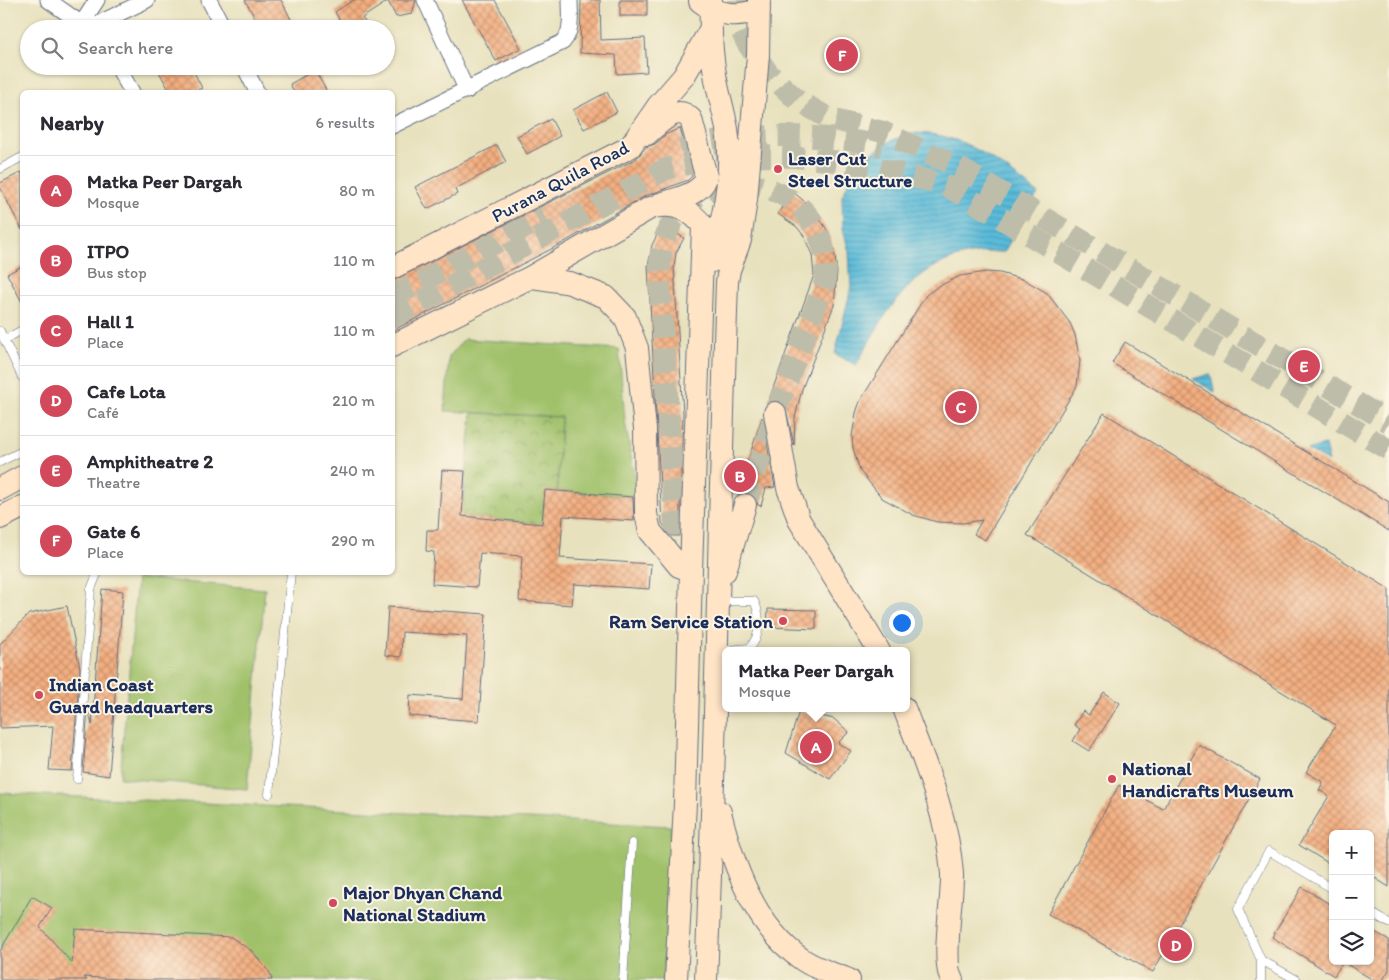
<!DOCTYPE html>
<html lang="en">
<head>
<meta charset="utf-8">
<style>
	:root { --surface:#fff; --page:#f2f2f3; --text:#2b2b33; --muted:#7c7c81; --line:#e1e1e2; --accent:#d1495b }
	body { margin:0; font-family:Itim,sans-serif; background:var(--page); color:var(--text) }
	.controls { position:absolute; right:15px; bottom:15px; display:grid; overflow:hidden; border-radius:8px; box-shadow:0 1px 4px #0004 }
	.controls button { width:45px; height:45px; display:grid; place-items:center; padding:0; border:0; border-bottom:1px solid var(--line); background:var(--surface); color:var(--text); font:25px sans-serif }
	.you { position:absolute; left:901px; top:622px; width:18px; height:18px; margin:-12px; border:4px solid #fff; border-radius:50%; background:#1a73e8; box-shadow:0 0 0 8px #1a73e833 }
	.badge { display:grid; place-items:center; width:32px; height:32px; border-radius:50%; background:var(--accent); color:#fff; font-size:16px; font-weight:700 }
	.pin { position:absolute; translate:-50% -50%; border:2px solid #fff; box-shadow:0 1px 5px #0006 }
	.popup { position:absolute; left:722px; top:647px; width:188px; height:65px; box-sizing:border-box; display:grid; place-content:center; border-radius:8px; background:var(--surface); filter:drop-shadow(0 1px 4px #0005); font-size:16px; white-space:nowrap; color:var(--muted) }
	.popup b { font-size:19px; color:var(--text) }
	.popup::after { content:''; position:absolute; left:50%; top:100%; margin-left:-10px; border:10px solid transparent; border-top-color:var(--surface) }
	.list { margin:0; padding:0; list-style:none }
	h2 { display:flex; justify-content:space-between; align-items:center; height:65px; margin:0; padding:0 20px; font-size:21px }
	h2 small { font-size:16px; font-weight:400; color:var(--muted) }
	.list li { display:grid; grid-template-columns:32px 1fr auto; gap:15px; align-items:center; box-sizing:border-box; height:70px; padding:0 20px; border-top:1px solid var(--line) }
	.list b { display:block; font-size:19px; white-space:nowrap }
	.list p { margin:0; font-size:16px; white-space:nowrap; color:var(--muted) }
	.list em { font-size:16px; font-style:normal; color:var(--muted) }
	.icon { flex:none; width:28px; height:28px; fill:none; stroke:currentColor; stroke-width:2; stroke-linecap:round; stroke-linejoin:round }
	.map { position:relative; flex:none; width:1389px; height:980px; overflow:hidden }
	.search { position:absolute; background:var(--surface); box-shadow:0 1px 4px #0004; left:20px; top:20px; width:375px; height:55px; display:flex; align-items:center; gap:12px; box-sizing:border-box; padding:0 18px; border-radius:28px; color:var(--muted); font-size:19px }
	.panel { position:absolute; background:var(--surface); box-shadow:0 1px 4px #0004; left:20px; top:90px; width:375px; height:485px; border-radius:8px }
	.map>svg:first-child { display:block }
	.grass { fill:#a0c16a; stroke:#5e7864 }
	.park { fill:url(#park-crowns); stroke:#5e7864 }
	.water { fill:url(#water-rules); stroke:#3a759c }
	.building { fill:url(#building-cross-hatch) }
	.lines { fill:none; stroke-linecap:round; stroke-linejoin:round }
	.secondary-tunnel { stroke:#bebdaa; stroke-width:22; stroke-dasharray:22 11; stroke-linecap:butt }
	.service-casing { stroke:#626d7f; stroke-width:9 }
	.minor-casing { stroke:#626d7f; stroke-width:17 }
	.secondary-casing { stroke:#626d7f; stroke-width:24 }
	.service { stroke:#fff; stroke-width:8 }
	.minor { stroke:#fff; stroke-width:15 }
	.secondary { stroke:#ffe4c6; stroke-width:22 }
	.poi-dot { fill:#d1495b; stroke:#fcf5e5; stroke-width:2 }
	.labels { text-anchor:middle; stroke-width:4; stroke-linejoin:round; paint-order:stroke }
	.poi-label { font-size:19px; font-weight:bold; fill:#1b2f5e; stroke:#fcf5e5; text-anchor:start }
	.street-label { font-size:19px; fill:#1b2f5e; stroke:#fcf5e5 }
</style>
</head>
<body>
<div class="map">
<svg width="1389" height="980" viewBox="0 0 1389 980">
	<defs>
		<pattern id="park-crowns" width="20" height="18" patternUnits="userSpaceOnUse" patternTransform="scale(1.25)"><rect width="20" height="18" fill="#a0c16a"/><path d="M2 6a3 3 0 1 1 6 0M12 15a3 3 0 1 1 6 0" fill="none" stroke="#829d5a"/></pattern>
		<pattern id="water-rules" width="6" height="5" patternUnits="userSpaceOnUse" patternTransform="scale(1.25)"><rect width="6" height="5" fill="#5abbd9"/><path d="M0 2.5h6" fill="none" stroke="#4a98b3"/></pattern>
		<pattern id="building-cross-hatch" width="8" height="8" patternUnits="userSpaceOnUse" patternTransform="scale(1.25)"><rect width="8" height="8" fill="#f4af80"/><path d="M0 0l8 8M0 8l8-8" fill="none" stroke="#c58f6c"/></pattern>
	</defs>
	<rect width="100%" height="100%" fill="#fcf5e5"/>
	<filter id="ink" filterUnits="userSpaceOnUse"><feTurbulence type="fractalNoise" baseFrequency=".02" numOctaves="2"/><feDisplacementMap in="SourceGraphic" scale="10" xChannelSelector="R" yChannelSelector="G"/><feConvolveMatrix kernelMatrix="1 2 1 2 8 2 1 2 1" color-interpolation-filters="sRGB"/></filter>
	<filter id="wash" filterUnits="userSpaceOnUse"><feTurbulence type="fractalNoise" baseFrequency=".0096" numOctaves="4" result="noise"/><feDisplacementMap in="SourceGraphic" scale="20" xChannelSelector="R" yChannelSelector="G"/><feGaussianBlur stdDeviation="1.12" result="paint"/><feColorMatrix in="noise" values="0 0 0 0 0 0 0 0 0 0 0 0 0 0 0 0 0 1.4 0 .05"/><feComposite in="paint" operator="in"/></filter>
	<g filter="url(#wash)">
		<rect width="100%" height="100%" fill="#e7e1bd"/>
		<path class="grass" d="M464,339L619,349L625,421L638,497L557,491L561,417L445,411L449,357Z
			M137,578L265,589L247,789L120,778Z
			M0,793L671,826L663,980H0Z"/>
		<path class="park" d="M472,413L561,417L557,491H545L542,524L462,516Z"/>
		<path class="water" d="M912,133C968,133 995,162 1038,193L1004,252C921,249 892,300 856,365L835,354L851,288L849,252L843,229L842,196L852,175L868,156L890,141Z
			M1210,374L1215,392L1193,379Z
			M1325,445L1329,462L1307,450Z"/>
		<g id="blocks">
			<path class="building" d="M245,0H281L296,29H261Z
				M353,0H416L412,14L396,17L388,1L362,18L366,23L357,29H352L349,23L343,27L335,12Z
				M462,0H495L521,48L496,61Z
				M581,0H600L601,40L645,38L647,72L617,74L616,55L580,53Z
				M620,0H647V16H620Z
				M156,66H191L202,88L194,92H170Z
				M315,70L327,92H294L290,84Z
				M607,92L617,112L584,129L573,110Z
				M551,119L560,136L527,154L517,136Z
				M680,128L692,176L688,180L643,197L561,244L392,331V281L636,159L646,147L655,144L665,135Z
				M497,145L506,162L455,189L457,194L427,209L415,187Z
				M22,172V230L0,187V183Z
				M791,190L811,207L826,228L834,249L837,272L834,305L802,389L795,418L794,445L785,405L779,401L768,402L814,275L812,255L804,236L797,227L778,214Z
				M662,225L684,238L676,253L674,267L683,414L679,536H671L662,523L648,266L652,245Z
				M22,266V302L7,274Z
				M986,272L1000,273L1025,280L1047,293L1070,323L1075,335L1080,361L1077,386L985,540L974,534L982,520L963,523L937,522L913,515L882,498L860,471L853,448L852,436L856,413L860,401L926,295L937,287L960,276Z
				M1125,342L1389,502V531L1112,363Z
				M1104,413L1389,589V887L1370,875V834H1333V866L1299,845L1329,796L1319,790L1323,782L1306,772L1336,725L1027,535Z
				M762,417L775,487L766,488L761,506L758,505L755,496L749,493L737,495Z
				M442,470L465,471L462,516L542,524L545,490L633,497L634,521L563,516L560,558L651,564L649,589L574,584L572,605L519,601L522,556L480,553L477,587L432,584L434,552L426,551L427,530H438Z
				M102,589L123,591L109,776L83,772L88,709L92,725Z
				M67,606L80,668L72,771L49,770L53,726L0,728V644L29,614Z
				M388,607L486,614L479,721L409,716L410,695L463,699L467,636L402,632L401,657L385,655Z
				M768,609L816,610V629L767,627Z
				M1104,692L1120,703L1089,751L1073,741L1080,729L1074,725L1083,711L1089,715Z
				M799,711L834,719L849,732L838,743L851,751L830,779L786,753Z
				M1199,745L1260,779L1153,972L1048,914L1119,785L1163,809Z
				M1302,887L1333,906V961H1370V929L1389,940V970L1383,980H1373L1343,962L1334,976L1272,937Z
				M32,896L52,908L40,927L72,963L75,929L231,937L252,951L270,973L272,980H134L84,977L87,980H0V951Z"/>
		</g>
	</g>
	<g filter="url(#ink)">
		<use href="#blocks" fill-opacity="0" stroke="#626d7f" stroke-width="1"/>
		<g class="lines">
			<path class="secondary-tunnel" d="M738,0L739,26L747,43L769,74L797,100L830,119L883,132L956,166L1389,422
				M681,150C740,131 821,133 882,146
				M392,297L545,217
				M392,318L666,169C758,144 859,159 949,187L1389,450
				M676,535L660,289C660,273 659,258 663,243C693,147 837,175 825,282L775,413L745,505"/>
			<defs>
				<path id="service" d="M0,169L22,157
					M0,331L22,377
					M4,340L22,330
					M0,462L22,451
					M718,651L749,648C761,638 761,614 754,601H721
					M77,779L91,589L98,572
					M269,794L291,572
					M1370,912L1389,923
					M1261,960L1238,909L1269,851L1333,889
					M623,980L632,843
					M1261,980V960L1297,980"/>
				<path id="minor" d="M48,0L89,29
					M209,0L224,29
					M425,0L467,91
					M82,23L97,0
					M89,28L147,0
					M117,66L132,92
					M244,66L257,92
					M392,126L563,42C573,31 570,14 570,0"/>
				<path id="secondary" d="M711,0C710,27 711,54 716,80C719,96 724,112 727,129C734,172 723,219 712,261
					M700,1C719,16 736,17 759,10
					M647,134C659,124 676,103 691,119L706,176C704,194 675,199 660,204
					M392,268L630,147L658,106L684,76L710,30
					M531,277L650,208C672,202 690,208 703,226L691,570L685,803L676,980
					M392,346L531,277L570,283L606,297L625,317L637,348L645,429L646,514L650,531L679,566L691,570
					M775,413L788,488L799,520L879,651
					M0,489L22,477
					M0,518L22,507
					M725,571L745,505
					M904,708C924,761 948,816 952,874C953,898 941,963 952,980
					M720,812C733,865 755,928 803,960C816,969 835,974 849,980
					M706,980C716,748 719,515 727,282L729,270L740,240L746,200L758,55L759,0"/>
			</defs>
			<use href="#service" class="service-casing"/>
			<use href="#minor" class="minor-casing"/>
			<use href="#secondary" class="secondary-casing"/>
			<use href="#service" class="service"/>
			<use href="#minor" class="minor"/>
			<use href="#secondary" class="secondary"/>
		</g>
	</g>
	<g class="poi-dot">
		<circle cx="778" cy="169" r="5"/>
		<circle cx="783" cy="621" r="5"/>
		<circle cx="39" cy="695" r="5"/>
		<circle cx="1112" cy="779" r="5"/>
		<circle cx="333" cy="903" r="5"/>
	</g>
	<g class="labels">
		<g class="poi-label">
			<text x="788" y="165">Laser Cut<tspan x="788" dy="22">Steel Structure</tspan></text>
			<text x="773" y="628" text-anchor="end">Ram Service Station</text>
			<text x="49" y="691">Indian Coast<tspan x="49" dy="22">Guard headquarters</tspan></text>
			<text x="1122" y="775">National<tspan x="1122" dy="22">Handicrafts Museum</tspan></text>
			<text x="343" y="899">Major Dhyan Chand<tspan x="343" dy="22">National Stadium</tspan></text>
		</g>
		<g class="street-label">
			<text transform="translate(560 181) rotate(-28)" y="7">Purana Quila Road</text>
		</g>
	</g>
</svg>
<div class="controls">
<button>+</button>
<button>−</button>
<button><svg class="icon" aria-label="layers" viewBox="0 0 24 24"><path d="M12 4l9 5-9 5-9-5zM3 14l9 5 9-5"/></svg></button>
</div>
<div class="you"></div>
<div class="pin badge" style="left:816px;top:747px">A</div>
<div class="popup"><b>Matka Peer Dargah</b>Mosque</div>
<div class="pin badge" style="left:740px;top:476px">B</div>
<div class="pin badge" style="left:961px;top:407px">C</div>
<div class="pin badge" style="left:1176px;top:945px">D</div>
<div class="pin badge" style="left:1304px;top:366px">E</div>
<div class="pin badge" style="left:842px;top:55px">F</div>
<div class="search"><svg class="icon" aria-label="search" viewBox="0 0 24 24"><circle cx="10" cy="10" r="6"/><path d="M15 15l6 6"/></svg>Search here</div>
<section class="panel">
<h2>Nearby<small>6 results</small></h2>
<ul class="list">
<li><span class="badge">A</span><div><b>Matka Peer Dargah</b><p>Mosque</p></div><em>80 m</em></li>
<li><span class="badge">B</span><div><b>ITPO</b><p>Bus stop</p></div><em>110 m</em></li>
<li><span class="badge">C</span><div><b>Hall 1</b><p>Place</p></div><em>110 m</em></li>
<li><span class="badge">D</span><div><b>Cafe Lota</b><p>Café</p></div><em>210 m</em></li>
<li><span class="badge">E</span><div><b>Amphitheatre 2</b><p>Theatre</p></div><em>240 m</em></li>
<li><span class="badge">F</span><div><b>Gate 6</b><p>Place</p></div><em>290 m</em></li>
</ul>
</section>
</div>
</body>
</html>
